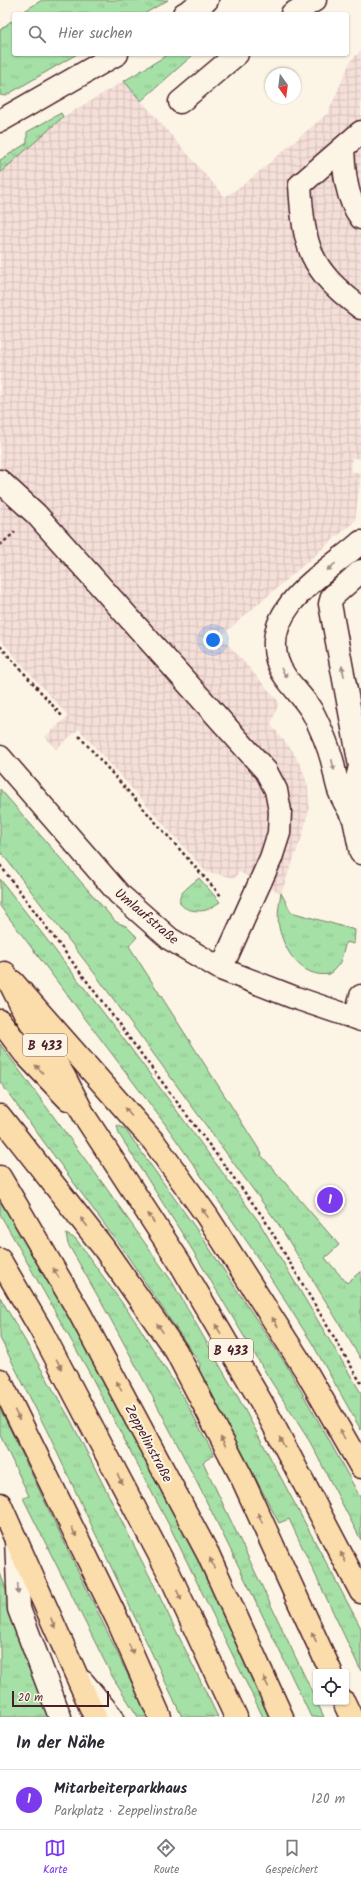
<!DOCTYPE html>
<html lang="de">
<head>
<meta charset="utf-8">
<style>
	:root { --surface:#fff; --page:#f2f2f3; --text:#2b2b33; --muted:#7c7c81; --line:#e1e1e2; --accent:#7c3aed }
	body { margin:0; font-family:Kalam,sans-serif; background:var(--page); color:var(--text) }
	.controls { position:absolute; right:12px; bottom:12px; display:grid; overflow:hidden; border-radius:4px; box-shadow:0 1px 3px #0004 }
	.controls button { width:36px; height:36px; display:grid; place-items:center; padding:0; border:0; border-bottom:1px solid var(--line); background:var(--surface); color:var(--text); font:20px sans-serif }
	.compass { position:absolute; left:265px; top:68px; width:36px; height:36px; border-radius:50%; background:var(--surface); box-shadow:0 1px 3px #0004; rotate:166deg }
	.scale { position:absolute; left:12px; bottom:10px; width:97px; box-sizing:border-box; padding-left:4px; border:2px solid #4a1f2b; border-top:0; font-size:11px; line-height:14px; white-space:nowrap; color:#4a1f2b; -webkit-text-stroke:3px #fcf5e5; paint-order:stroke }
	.you { position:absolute; left:213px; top:640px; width:14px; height:14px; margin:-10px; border:3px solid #fff; border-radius:50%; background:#1a73e8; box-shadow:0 0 0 6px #1a73e833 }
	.badge { display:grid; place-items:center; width:26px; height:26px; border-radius:50%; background:var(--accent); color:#fff; font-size:13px; font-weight:700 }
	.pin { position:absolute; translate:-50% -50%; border:2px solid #fff; box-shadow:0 1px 4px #0006 }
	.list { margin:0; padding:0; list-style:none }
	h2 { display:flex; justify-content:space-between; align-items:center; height:52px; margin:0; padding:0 16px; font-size:17px }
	h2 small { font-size:13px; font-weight:400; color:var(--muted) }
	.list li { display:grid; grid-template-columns:26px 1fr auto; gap:12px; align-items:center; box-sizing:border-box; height:60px; padding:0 16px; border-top:1px solid var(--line) }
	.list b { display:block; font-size:15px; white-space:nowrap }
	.list p { margin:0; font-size:13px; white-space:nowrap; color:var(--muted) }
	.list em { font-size:13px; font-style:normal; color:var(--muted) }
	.icon { flex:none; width:22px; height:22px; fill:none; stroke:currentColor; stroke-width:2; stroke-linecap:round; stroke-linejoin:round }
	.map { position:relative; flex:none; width:361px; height:1717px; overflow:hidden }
	.search { position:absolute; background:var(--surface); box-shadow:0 1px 3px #0004; left:12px; right:12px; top:12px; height:44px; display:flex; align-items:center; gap:10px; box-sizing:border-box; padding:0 14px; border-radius:4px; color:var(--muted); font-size:15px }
	.sheet { height:112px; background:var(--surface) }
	nav { display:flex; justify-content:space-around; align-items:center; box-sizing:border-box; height:56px; border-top:1px solid var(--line); background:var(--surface); font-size:11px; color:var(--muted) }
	nav a { display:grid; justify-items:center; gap:2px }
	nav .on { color:var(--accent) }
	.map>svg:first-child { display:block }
	.industrial { fill:url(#industrial-grid) }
	.grass { fill:url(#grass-tufts); stroke:#788068 }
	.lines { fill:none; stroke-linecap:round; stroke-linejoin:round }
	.minor-casing { stroke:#4a1f2b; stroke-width:25 }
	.major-casing { stroke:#4a1f2b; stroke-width:25 }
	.highway-casing { stroke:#4a1f2b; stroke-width:25 }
	.path { stroke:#4a1f2b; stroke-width:2.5; stroke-dasharray:3 3; stroke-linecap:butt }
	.minor { stroke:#fcf5e5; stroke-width:22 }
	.major { stroke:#fbddab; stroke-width:22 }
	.highway { stroke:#fbddab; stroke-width:22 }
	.oneway { fill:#a38a88 }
	.oneway2 { fill:#a27e6b }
	.labels { text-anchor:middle; stroke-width:4; stroke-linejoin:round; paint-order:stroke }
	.shield { fill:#fcf5e5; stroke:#7f5f63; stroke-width:1 }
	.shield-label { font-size:13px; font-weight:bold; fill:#4a1f2b }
	.street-label { font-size:14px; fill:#4a1f2b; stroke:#fcf5e5 }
</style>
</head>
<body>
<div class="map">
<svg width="361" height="1717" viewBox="0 0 361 1717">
	<defs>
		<pattern id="industrial-grid" width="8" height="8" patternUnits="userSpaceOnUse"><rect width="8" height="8" fill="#f5dfd9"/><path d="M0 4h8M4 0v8" fill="none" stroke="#d4bfba"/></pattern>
		<pattern id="grass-tufts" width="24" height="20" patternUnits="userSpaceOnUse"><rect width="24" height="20" fill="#a5e0a6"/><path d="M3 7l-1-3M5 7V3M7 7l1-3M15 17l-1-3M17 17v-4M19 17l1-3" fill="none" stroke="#90c08f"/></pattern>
	</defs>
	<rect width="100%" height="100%" fill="#fcf5e5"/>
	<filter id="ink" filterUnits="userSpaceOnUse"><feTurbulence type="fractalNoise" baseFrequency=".025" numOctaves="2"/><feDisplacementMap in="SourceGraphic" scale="8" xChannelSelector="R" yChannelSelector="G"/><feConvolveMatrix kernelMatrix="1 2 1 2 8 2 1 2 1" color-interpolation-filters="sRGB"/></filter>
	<g filter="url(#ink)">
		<path class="industrial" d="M361,51V459L352,458L350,471L361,473L355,521L221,636L279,702L271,725L292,750L302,768L308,786L309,808L303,834L281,893L239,872L235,878L206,872L79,729L56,749L45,737L68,716L0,640V173L63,117L124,81L225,197L247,182L328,113L351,60Z"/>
		<path class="grass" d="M42,0H168L144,14L21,13Z
			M11,21L14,26V54H77L5,96L0,95V30Z
			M169,54H194L141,101L124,81Z
			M61,113L63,117L0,173V160L27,143V132Z
			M0,789L116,922L126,926L137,937L129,946L262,1154L261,1155L339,1245L325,1258L347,1283L361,1271V1359L279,1225L95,974L0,851Z
			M199,878L220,902C215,905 211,908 206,910C196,913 172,909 182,893C186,888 193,883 199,878Z
			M0,879L126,1042L259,1222L361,1393V1430L312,1343L250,1246L165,1124L0,906Z
			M281,893L291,912L355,930L354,944L346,942L340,963L330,974C302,979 284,951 279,927C277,916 279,904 281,893Z
			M0,1044L104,1185L171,1280L239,1399L361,1628V1671L289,1519L279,1523L199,1371L200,1364L126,1254L0,1082Z
			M117,1125L125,1129L202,1237L287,1366L325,1433L361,1499V1540L310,1442L269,1378L190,1246L119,1134Z
			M0,1194C96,1365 193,1537 274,1717H263L170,1527L89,1372L0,1214Z
			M66,1234L76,1239L138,1325L185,1400L214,1455L203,1462L324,1717H311C235,1556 157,1397 68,1244Z
			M0,1297L70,1419L153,1583L218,1717H182L47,1431L0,1338Z
			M0,1408L148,1717H138L112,1676L23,1498L29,1496L0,1435Z
			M0,1573L52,1717H0Z"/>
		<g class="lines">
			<defs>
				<path id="minor" d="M184,14L207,0
					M292,14L315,0
					M180,102L237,54
					M0,121L117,54
					M361,132L300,185C304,248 309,269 361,308
					M343,148C344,172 346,198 361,218
					M0,481L36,514L266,771L276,790L280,811L279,833L271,858L221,969
					M361,571L332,597L330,604L360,766L354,791V819L361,853
					M0,757L119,894L170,939L221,969L293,997L361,1020
					M354,819C350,811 345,804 341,795C336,785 335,771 332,760C328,745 321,729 314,715C305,696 283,681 277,660C262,606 328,572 361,542
					M355,1018L361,996
					M16,1539L19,1609L60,1717
					M83,1682L112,1717"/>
				<path id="major" d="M13,982L154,1142L207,1216L306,1371L361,1467
					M0,1504L95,1717"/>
				<path id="highway" d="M5,973L25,1013L64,1076L85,1117L180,1263L263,1405L361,1592
					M0,1021L25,1054L68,1099
					M0,1116L103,1247L176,1351L241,1476L331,1672
					M0,1177L79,1312L208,1554L282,1717
					M0,1260L41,1330L169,1573L236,1717
					M0,1380L118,1621L160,1717
					M344,1702L351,1717"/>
			</defs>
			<use href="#minor" class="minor-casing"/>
			<use href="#major" class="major-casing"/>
			<use href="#highway" class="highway-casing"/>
			<path class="path" d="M0,545L15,532
				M0,646L62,716
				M79,736L222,897
				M0,865L263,1217L361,1383"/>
			<use href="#minor" class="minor"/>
			<use href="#major" class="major"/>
			<use href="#highway" class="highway"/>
		</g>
		<defs><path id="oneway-solid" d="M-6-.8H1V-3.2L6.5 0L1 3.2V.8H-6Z"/></defs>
		<g class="oneway">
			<use href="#oneway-solid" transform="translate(331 567) rotate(140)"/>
			<use href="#oneway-solid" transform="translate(343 671) rotate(-102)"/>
			<use href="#oneway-solid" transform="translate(284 673) rotate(58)"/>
			<use href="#oneway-solid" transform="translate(333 765) rotate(77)"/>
			<use href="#oneway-solid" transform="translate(18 1589) rotate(87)"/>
		</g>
		<g class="oneway2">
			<use href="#oneway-solid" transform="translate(39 1069) rotate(-134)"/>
			<use href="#oneway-solid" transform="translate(128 1112) rotate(-131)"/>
			<use href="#oneway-solid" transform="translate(205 1213) rotate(-125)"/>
			<use href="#oneway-solid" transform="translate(151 1218) rotate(-123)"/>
			<use href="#oneway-solid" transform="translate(84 1222) rotate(-128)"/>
			<use href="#oneway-solid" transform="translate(56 1273) rotate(-120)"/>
			<use href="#oneway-solid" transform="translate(275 1322) rotate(-122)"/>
			<use href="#oneway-solid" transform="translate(160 1328) rotate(-125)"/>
			<use href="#oneway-solid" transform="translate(218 1329) rotate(-120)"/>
			<use href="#oneway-solid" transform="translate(59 1364) rotate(62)"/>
			<use href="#oneway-solid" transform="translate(119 1386) rotate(-118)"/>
			<use href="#oneway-solid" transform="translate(17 1415) rotate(64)"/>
			<use href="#oneway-solid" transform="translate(342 1434) rotate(-120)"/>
			<use href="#oneway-solid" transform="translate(223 1441) rotate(-117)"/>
			<use href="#oneway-solid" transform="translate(282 1442) rotate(-118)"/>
			<use href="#oneway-solid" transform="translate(120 1479) rotate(62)"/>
			<use href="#oneway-solid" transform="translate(260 1518) rotate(-115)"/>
			<use href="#oneway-solid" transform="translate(74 1532) rotate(64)"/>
			<use href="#oneway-solid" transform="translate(343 1557) rotate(-118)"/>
			<use href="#oneway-solid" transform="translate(212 1563) rotate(-115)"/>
			<use href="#oneway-solid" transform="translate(179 1595) rotate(65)"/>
			<use href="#oneway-solid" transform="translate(53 1623) rotate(67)"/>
			<use href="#oneway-solid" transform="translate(314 1637) rotate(-115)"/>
			<use href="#oneway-solid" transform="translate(131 1649) rotate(66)"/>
			<use href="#oneway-solid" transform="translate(266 1682) rotate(-115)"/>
		</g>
	</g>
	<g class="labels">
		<g class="shield">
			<rect x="23" y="1034" width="44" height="22" rx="3"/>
			<rect x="209" y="1339" width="44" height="22" rx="3"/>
		</g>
		<g class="shield-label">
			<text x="45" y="1050">B 433</text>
			<text x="231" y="1355">B 433</text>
		</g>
		<g class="street-label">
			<text transform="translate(147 916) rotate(40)" y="5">Umlaufstraße</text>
			<text transform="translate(149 1443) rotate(62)" y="5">Zeppelinstraße</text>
		</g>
	</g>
</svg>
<div class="controls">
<button><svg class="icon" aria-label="locate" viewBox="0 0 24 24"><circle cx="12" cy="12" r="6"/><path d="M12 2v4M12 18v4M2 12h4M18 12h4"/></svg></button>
</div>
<svg class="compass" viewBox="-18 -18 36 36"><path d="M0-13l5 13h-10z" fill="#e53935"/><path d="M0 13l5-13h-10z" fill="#7c7c81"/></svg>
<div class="scale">20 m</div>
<div class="you"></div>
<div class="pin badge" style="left:330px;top:1200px">1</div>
<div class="search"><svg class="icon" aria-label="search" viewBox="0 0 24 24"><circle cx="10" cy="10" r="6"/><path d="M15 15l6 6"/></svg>Hier suchen</div>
</div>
<section class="sheet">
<h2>In der Nähe<small></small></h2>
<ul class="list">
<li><span class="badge">1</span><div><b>Mitarbeiterparkhaus</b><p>Parkplatz · Zeppelinstraße</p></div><em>120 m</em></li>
</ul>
</section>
<nav>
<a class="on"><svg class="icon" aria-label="map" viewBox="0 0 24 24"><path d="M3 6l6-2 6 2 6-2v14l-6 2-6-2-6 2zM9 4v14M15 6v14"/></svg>Karte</a>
<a><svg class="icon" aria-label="directions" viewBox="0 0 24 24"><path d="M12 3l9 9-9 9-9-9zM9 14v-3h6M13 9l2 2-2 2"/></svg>Route</a>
<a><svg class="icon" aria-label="saved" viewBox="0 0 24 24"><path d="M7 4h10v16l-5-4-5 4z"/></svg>Gespeichert</a>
</nav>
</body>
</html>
